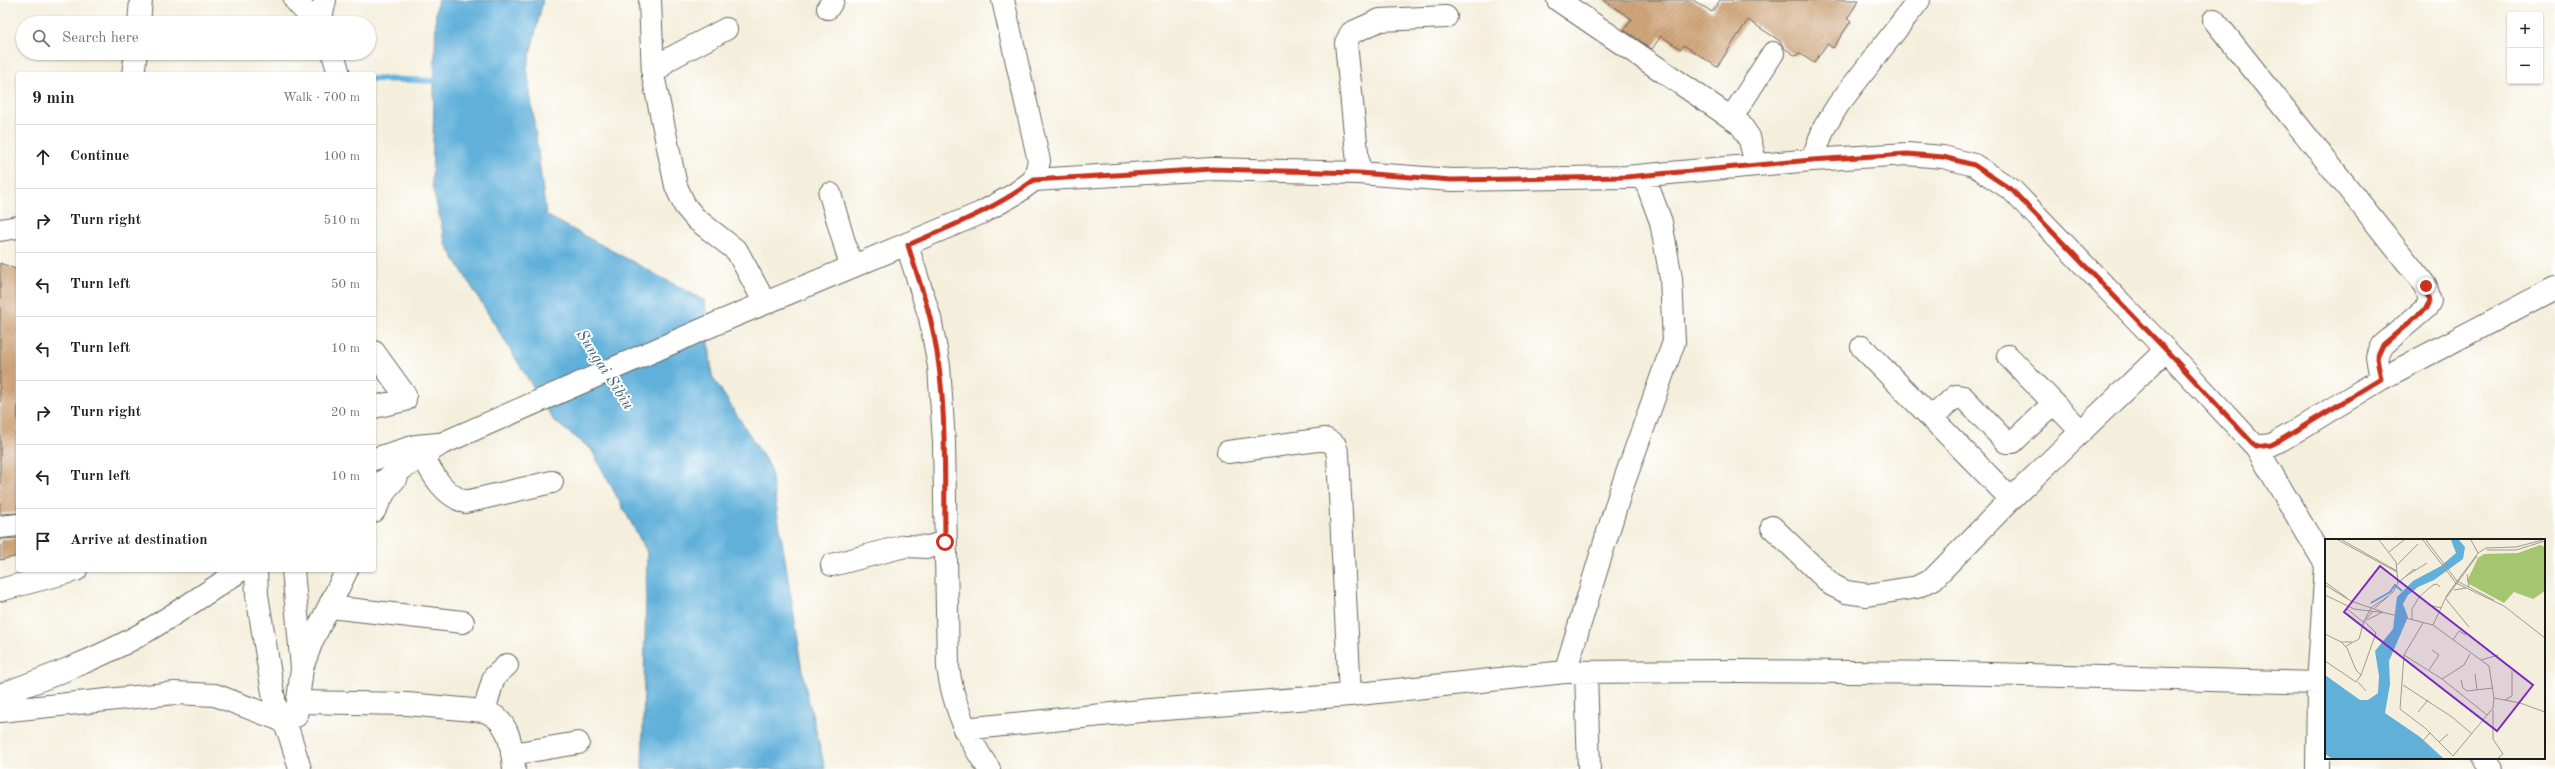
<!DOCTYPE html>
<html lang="en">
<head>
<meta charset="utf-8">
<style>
	:root { --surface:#fff; --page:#f6f6f6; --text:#222; --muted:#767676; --line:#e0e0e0 }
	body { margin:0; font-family:"Old Standard TT",serif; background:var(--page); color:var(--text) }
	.controls { position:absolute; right:12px; top:12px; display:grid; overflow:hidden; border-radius:4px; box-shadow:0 1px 3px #0004 }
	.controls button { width:36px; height:36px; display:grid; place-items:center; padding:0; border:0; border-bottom:1px solid var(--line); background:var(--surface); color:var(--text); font:20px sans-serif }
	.stop { position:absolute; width:12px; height:12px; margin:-9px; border:3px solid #c8321e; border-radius:50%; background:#fff }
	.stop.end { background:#c8321e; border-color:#fff; box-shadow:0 1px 4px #0008 }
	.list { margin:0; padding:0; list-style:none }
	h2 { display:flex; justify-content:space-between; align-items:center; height:52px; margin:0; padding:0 16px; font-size:17px }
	h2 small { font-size:13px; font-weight:400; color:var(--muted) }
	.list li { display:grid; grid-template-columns:26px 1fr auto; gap:12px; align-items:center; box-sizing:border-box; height:64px; padding:0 16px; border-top:1px solid var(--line) }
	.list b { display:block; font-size:15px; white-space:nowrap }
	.list em { font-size:13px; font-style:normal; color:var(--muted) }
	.icon { flex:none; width:22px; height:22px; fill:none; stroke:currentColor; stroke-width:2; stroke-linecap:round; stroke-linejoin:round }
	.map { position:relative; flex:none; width:2555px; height:769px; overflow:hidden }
	.search { position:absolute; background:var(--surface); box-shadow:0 1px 3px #0004; left:16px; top:16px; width:360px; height:44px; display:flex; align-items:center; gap:10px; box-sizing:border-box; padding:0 14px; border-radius:22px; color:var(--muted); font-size:15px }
	.panel { position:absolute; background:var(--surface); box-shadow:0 1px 3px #0004; left:16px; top:72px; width:360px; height:500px; border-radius:4px }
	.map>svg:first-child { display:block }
	.water { fill:#60b0da; stroke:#3e667b }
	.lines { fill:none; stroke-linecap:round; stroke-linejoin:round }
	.stream { stroke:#60b0da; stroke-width:6 }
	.building { fill:url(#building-hatch) }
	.minor-casing { stroke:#68665f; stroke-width:24 }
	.major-casing { stroke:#68665f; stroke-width:24 }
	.minor { stroke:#fff; stroke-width:22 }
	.major { stroke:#fff; stroke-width:22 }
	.route { stroke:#c8321e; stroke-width:5 }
	.labels { text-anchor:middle; stroke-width:4; stroke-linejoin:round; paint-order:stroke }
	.water-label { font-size:16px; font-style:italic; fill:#3b5f71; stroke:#fff }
	.inset-river { fill:none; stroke:#60b0da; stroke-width:2 }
	.inset-road { fill:none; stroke:#9e9b8f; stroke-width:1 }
	.view { fill:#7b2cbf; fill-opacity:0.15; stroke:#7b2cbf; stroke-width:2 }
	.inset-edge { fill:none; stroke:#1c1c1c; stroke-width:2 }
</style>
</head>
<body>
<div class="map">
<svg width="2555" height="769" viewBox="0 0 2555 769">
	<defs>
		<pattern id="building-hatch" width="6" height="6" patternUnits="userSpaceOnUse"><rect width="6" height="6" fill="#d0a67c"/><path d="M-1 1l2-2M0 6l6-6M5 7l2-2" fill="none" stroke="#b28e6b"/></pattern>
	</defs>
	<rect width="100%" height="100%" fill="#fff"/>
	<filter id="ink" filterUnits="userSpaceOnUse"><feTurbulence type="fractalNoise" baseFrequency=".025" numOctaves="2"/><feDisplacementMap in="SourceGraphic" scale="8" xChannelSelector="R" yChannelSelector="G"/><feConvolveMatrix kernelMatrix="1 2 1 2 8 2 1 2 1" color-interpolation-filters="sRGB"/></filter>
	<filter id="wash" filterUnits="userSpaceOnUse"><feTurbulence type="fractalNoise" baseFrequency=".012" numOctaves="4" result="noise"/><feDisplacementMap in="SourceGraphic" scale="16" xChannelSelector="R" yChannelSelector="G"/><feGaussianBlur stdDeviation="0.9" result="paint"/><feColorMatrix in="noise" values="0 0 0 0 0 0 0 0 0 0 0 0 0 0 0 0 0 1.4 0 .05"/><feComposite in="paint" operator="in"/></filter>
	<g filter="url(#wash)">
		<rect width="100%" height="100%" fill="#f4efdc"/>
		<path class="water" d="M438,0H543L527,68L546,215L705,301L712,376L770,467L806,689L825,769H642L647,552L591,449L554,421L446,245L432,185L436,10Z"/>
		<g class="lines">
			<path class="stream" d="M374,79L442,81"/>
		</g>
		<g id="blocks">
			<path class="building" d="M1603,0H1693L1712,12L1720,0H1859L1847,19L1851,21L1833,48L1827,44L1814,63L1799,53L1796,56L1784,48L1780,41L1748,20L1717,67L1684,45L1681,49L1661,36L1652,49L1624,30L1632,19Z
				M0,263L18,270V513L0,514Z
				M18,538V556L0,560V539Z"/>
		</g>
	</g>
	<g filter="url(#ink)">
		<use href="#blocks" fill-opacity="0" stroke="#68665f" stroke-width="1"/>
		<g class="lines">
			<defs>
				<path id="minor" d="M295,0L316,23
					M650,0L653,75L676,186L685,206L696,219L737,251L765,303
					M1558,0L1740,124L1749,137L1756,164
					M828,8L833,0
					M2214,20L2426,286L2430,301L2426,308L2383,345L2377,357L2381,379
					M139,23L141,0
					M320,23L325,0
					M333,53L339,74
					M133,74L136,53
					M653,75L667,60L726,29
					M1732,117L1773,53
					M1812,160L1824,128L1838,105L1919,0
					M1359,173L1346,43L1351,33L1380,20L1446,17
					M1034,180L1212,169L1359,173L1451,180L1626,177L1812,160L1907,154L1943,157L1974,165L2012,190L2166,350L2256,447L2271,445L2281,440L2381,379L2555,288
					M830,194L851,266
					M0,230L18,227
					M907,245L930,318L939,366L944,442L948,667C953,705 967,738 989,769
					M1862,347L2011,499
					M374,352L405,395V400L374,407
					M2008,356L2081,431
					M1931,418L1956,396L1963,397L2006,442H2013L2054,403
					M2256,447L2326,565L2318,683L2317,769
					M1228,452L1325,439L1335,445L1338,455L1350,695
					M423,457C434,476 443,494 465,502L552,482
					M0,527L18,525
					M1772,527L1832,585L1846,592L1867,595L1917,587L1933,579L2011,499L2166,350
					M832,565L905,546L929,547L945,542
					M256,570L257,595L275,705L289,733L300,769
					M293,570L302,668L296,716
					M330,607L463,622
					M1565,672L1621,490L1674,342L1671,278L1661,222L1644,176
					M1586,672L1589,769
					M300,702L407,704L484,711C509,719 512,745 514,769
					M484,711L494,677L507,665
					M964,729L1151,710L1350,695L1565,672L1742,671L1952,673L2318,683
					M512,754L578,743
					M2483,758L2492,769"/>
				<path id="major" d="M374,459L416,446L438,444
					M374,487L441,444L722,321L981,213L1015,194L1034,180L1039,161L1003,0
					M374,511L387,488L397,477
					M0,590L76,570
					M302,668L312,641L347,570
					M0,695C46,678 95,660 138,636C173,616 207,593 241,570
					M0,711L175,693L215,695L281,720"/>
			</defs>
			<use href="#minor" class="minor-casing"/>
			<use href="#major" class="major-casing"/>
			<use href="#minor" class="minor"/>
			<use href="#major" class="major"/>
		</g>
	</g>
	<g class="lines" filter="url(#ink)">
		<path class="route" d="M945,542C944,469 948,389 930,318C924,293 915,269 908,245C951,226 995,209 1034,180L1212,169L1359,173L1451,180L1626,177L1812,160L1907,154L1943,157L1974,165L2012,190L2166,350L2256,447L2271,445L2281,440L2381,379L2377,358L2383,345L2426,308L2430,301L2426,286"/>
	</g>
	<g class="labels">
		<g class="water-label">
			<text transform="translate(606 369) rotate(57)" y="6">Sungai Sibiu</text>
		</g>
	</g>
	<g transform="translate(2325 539)">
		<rect width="220" height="220" fill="#f4efdc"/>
		<path d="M215,6L220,8V52L208,60L189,53L179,64L144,45L142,42L153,19L159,15L193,14Z" fill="#a3c66f"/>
		<path d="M126,1H134L140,8L138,20L109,41L93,48L83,56L78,65L83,78L64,122L65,145L60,174L95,198L118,219H6L0,215V136L35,161H43L53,154L54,137L50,112L68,90L72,58L88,42L116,27L131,14Z" fill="#60b0da"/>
		<path class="inset-river" d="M46,64L65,53L70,46L77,52"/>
		<path class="inset-road" d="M13,1L72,33M17,1L72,32M98,1L131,44L179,67L220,99M101,1L132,42L169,61M146,1L153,14M162,11H191L220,2M64,13L79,1M72,26L93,5M142,35L144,48M81,37L102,24M0,43L22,59M73,44L89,30L91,32M0,46L26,62L58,73M129,51L141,49M0,56L29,70L61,74L108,86L122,56L153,14L161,9L191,8L218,1M121,59L152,17M121,60L144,88M104,66L116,69M21,69L38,83M50,69L68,53L73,44L71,23L54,1M42,81L56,74M87,81V70L94,58L108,46L112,45L115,48M38,84L47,73M98,84L79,116L75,170L100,189L128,217L168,169L169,159M108,86L164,127L169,159L195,164L220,173M0,95L16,103H27M128,101L134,92L141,96M16,103L22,109L31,131L36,136L51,94L40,83M21,107L34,100L39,82L46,69L63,57M79,116L117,140L162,176M156,121L173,116M0,122L31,143L36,136M104,131L114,116L107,111M150,135L152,151M117,140L139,126L145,115M136,141L138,149L142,152L168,149M33,143L41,152M78,146L127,178L147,195M180,161L187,157V132M168,171V200L178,215L173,219M93,173L103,161M114,203L123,195M93,207L105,194"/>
		<path class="view" d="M55,27L208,146L172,192L19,73Z"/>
		<rect width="220" height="220" class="inset-edge"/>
	</g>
</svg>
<div class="controls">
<button>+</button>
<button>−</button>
</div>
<div class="stop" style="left:945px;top:542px"></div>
<div class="stop end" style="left:2426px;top:286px"></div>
<div class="search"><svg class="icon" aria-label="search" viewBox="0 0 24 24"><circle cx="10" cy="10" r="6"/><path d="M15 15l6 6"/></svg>Search here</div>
<section class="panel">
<h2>9 min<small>Walk · 700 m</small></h2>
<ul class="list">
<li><svg class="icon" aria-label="ahead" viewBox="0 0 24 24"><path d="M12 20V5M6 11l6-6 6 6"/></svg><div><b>Continue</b></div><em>100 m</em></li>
<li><svg class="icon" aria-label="right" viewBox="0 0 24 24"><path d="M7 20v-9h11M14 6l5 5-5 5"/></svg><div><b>Turn right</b></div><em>510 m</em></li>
<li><svg class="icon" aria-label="left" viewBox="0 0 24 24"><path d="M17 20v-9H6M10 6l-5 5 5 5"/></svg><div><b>Turn left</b></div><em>50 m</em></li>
<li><svg class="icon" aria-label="left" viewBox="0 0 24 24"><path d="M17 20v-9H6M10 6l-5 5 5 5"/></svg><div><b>Turn left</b></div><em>10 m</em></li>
<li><svg class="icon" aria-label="right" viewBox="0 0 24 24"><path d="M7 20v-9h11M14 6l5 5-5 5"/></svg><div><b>Turn right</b></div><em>20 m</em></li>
<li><svg class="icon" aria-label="left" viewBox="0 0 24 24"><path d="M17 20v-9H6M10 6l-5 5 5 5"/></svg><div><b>Turn left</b></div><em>10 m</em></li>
<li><svg class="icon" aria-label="arrive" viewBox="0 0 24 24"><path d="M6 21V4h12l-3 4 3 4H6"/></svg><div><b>Arrive at destination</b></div></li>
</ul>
</section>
</div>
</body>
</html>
